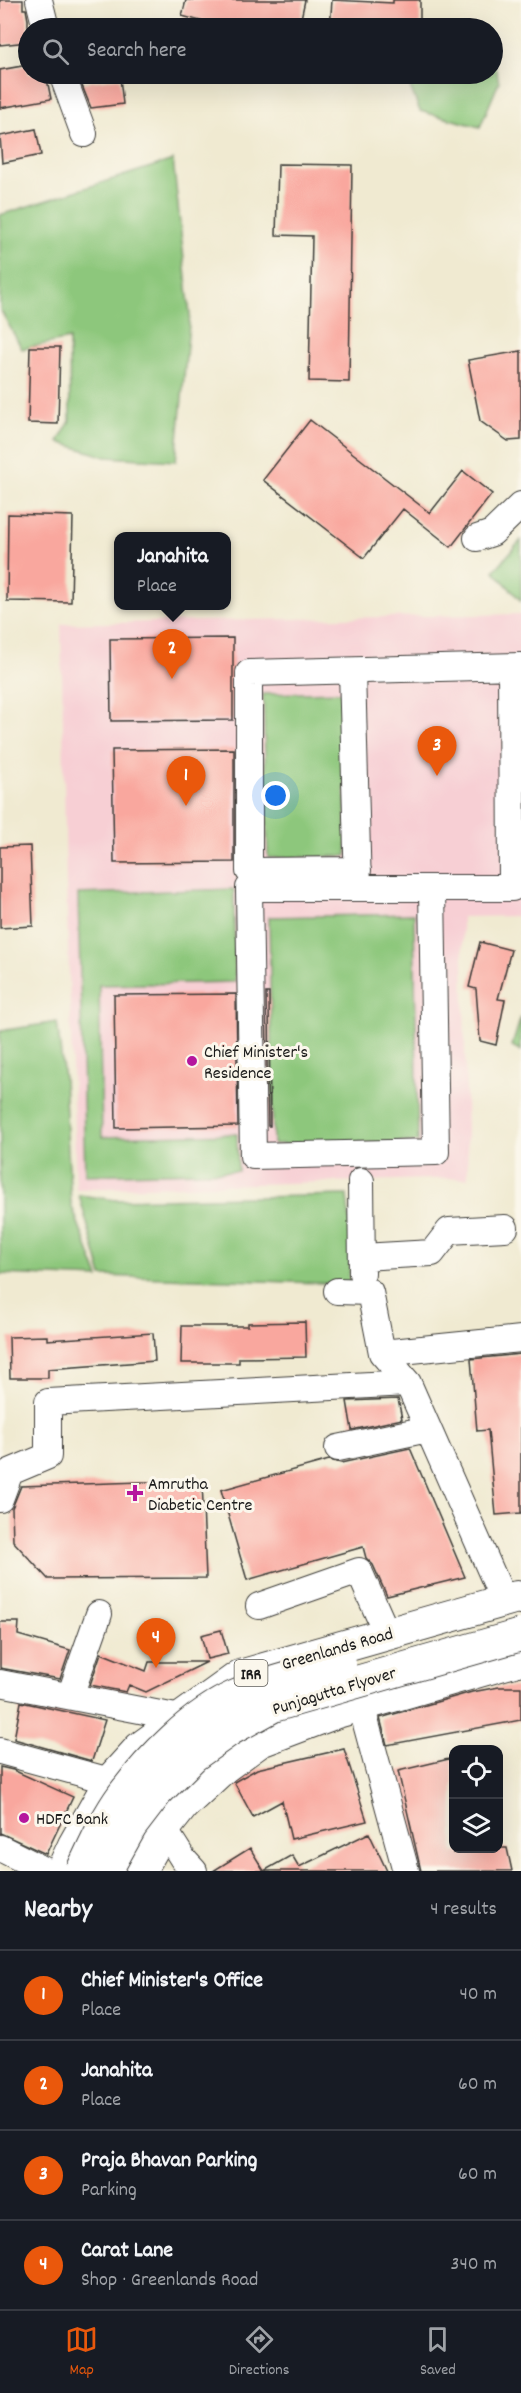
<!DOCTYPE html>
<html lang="en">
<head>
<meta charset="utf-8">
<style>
	:root { --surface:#171b24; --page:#20242c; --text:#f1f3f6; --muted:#9ea1a6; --line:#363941; --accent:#ea580c }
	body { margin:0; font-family:Dekko,sans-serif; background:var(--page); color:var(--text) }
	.controls { position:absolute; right:18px; bottom:18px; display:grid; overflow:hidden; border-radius:12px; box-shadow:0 6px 24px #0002 }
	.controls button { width:54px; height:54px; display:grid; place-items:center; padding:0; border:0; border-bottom:2px solid var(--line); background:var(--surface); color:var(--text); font:30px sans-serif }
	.you { position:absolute; left:276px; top:796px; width:21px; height:21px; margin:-15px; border:4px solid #fff; border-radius:50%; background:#1a73e8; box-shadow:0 0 0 9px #1a73e833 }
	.badge { display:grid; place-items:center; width:39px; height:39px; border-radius:50%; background:var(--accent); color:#fff; font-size:20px; font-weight:700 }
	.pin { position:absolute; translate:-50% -50px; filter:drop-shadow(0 2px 3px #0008) }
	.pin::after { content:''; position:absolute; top:32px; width:21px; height:18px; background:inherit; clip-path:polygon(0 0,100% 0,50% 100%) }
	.popup { position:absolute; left:114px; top:532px; width:117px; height:78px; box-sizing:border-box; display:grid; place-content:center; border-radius:12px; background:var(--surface); filter:drop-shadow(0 2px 4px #0005); font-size:20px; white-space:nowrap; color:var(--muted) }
	.popup b { font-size:22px; color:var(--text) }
	.popup::after { content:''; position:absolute; left:50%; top:100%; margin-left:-12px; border:12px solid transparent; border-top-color:var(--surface) }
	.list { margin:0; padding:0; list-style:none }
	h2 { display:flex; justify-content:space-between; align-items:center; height:78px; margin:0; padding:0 24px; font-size:26px }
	h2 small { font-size:20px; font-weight:400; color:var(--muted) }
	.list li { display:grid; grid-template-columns:39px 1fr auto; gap:18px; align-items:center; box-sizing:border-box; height:90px; padding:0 24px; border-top:2px solid var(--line) }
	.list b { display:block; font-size:22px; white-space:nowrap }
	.list p { margin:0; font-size:20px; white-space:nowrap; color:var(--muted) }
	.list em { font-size:20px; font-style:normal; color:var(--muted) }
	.icon { flex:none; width:33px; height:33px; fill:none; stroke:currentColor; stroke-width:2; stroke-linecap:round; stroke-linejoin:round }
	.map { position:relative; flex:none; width:521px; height:1871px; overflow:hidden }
	.search { position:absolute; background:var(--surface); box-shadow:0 6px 24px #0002; left:18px; right:18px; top:18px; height:66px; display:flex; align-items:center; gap:15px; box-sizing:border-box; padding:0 21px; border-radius:33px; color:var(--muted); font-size:22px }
	.sheet { height:438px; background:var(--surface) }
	nav { display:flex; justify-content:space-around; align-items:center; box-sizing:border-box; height:84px; border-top:2px solid var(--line); background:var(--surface); font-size:16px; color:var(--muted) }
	nav a { display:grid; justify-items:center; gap:3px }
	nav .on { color:var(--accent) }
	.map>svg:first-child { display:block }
	.built { fill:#f7cfd4 }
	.green { fill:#8dc77b; stroke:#54724c; stroke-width:1.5 }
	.building { fill:#f9a79e }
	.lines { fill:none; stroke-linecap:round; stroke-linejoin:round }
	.minor-casing { stroke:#3c3b37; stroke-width:28 }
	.major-casing { stroke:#3c3b37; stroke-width:34 }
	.minor { stroke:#fff; stroke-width:26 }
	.major { stroke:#fff; stroke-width:32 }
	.major-bridge-casing { stroke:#3c3b37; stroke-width:34; stroke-linecap:butt }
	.major-bridge { stroke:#fff; stroke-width:32 }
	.poi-dot { fill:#b5179e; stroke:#fbf7ec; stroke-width:2 }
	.labels { text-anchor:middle; stroke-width:6; stroke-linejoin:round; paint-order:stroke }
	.shield { fill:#fbf7ec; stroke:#5f5e5a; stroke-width:1.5 }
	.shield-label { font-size:16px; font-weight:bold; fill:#1c1c1c }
	.poi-label { font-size:18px; fill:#1c1c1c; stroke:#fbf7ec; text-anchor:start }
	.street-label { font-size:18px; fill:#1c1c1c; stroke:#fbf7ec }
</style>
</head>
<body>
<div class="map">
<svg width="521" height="1871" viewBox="0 0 521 1871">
	<rect width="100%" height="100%" fill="#fbf7ec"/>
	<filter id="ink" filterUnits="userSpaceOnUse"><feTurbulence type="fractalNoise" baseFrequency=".0167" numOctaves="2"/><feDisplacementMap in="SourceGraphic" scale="12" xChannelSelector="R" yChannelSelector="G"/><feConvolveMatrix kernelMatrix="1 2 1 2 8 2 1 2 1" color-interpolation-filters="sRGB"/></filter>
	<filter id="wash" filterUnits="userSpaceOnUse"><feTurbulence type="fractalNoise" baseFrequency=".008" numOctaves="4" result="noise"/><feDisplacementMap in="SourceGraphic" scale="24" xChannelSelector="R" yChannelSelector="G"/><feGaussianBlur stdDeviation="1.35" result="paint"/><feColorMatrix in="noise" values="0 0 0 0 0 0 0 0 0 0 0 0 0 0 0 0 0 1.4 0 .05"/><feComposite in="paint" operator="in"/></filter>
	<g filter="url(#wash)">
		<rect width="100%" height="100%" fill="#f0ead1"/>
		<path class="built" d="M521,614V916L462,917L468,1178L76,1189L66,883L61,624Z"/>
		<path class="green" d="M493,58L499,82L480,127L420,111L405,74H492Z
			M173,160L190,314L176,461L106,457L58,442L70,421L69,339L22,349L0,309V215Z
			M521,540V601L494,571Z
			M342,692L347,856L268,858L263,694Z
			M234,889L235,982L99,985L102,1137L237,1134L238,1171L85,1175L78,894Z
			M414,914L418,1142L273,1144L269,917Z
			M521,1017V1051L512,1046Z
			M57,1022L64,1079L71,1204L99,1278L0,1274V1031Z
			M79,1195L116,1200L347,1195L351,1235L349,1284L102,1276Z"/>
		<g id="blocks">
			<path class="building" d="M0,0H23V9H26L28,20V42L0,45Z
				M186,0H305L299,28H226L182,16Z
				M332,0L393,3V0H420V25L400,28H330Z
				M28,65V74H46L51,99L0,108V70Z
				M120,78L123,104L91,108L81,83Z
				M36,129L41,155L2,163L0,136Z
				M278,164L352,165L349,382L309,381L312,236L276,235Z
				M30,347H60L58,424L28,423Z
				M521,351V440L508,441L480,421L468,360Z
				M310,420L430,513L463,471L492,494L451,547L403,509L364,558L263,480Z
				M8,514L73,516L71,602L7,601Z
				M233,638V720L111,721L110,639Z
				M234,749V862L114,863L112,750Z
				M30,846L33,926L0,928V847Z
				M480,942L511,950L498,999L505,1000L496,1045L480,1041L476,989L469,987Z
				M266,993H269L270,1126H268Z
				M236,994L238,1126L116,1128L114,995Z
				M305,1322L306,1357L239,1358V1363H181L182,1326H248V1323Z
				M153,1333L155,1361L48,1369V1378H10L9,1337L47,1336V1340Z
				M521,1354V1513L496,1515L488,1430L477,1431L471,1359Z
				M398,1399L402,1419L352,1430L347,1401Z
				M410,1448L465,1577L387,1596L373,1565L366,1558L363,1547L247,1580L221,1490L329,1460L341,1463Z
				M202,1480L206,1578L48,1579L13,1541L12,1508L21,1486Z
				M0,1622H19L18,1635L70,1650L60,1679L0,1668Z
				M221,1630L228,1654L207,1659L201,1635Z
				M101,1653L146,1671L149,1662H207L146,1692L129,1685L126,1692L90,1685Z
				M499,1687H521V1720L387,1745L380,1718L472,1692Z
				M21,1702L105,1720L92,1761L14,1739Z
				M344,1749L367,1821L291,1839L282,1801L253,1817L234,1782L257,1769Z
				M453,1758V1853L475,1848H507L512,1871H421L398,1771Z
				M0,1767L13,1770L73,1797L46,1854L0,1833Z
				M369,1833L387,1871H213L250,1848L264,1871L292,1855L299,1867Z"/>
		</g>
	</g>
	<g filter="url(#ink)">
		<use href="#blocks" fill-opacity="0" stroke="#3c3b37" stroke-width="1.5"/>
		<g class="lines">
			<defs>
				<path id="minor" d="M39,0L46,28
					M62,74L84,134
					M477,538L492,533L521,505
					M352,671L358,888H249L253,1156L436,1152L432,888
					M358,870L249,871V673L521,666
					M358,888H512L511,667
					M361,1181L362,1273
					M362,1257L432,1253L449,1231L505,1228
					M337,1291L370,1292L382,1353L408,1383L504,1601
					M382,1353L521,1339
					M338,1448L428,1429
					M0,1499L10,1472L48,1456V1402L408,1383
					M259,1606L359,1571L387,1634
					M0,1683L181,1718
					M70,1696L99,1614
					M361,1705L406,1871
					M0,1751L110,1781
					M164,1829L183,1859L194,1871
					M0,1848L42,1869"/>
				<path id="major" d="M62,1871L74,1845L110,1781L140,1748L240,1676L517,1597L521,1598
					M140,1871L164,1829L183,1805L224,1767L260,1741L334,1713L521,1659"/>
			</defs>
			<use href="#minor" class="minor-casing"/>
			<use href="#major" class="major-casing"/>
			<use href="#minor" class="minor"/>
			<use href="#major" class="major"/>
			<defs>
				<path id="major-bridge" d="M82,1871C94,1846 106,1818 123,1795C151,1758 193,1715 236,1696C269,1682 305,1674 340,1664
					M106,1871L131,1826L157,1792L193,1756L231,1729L273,1706L521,1635"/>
			</defs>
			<use href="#major-bridge" class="major-bridge-casing"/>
			<use href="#major-bridge" class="major-bridge"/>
		</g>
	</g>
	<g class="poi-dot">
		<circle cx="192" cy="1061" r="6"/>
		<path d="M132 1484h6v6h6v6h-6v6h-6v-6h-6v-6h6z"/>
		<circle cx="24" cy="1818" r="6"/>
	</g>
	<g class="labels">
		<rect class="shield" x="234.5" y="1660" width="33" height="26" rx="4.5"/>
		<g class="shield-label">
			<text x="251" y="1679">IRR</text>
		</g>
		<g class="poi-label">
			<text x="204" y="1057">Chief Minister's<tspan x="204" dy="21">Residence</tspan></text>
			<text x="148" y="1489">Amrutha<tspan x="148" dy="21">Diabetic Centre</tspan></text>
			<text x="36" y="1824">HDFC Bank</text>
		</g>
		<g class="street-label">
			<text transform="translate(337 1648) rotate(-16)" y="6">Greenlands Road</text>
			<text transform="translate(334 1690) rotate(-17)" y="6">Punjagutta Flyover</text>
		</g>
	</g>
</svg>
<div class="controls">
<button><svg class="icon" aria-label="locate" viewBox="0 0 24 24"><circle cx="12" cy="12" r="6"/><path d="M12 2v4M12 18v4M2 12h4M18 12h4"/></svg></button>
<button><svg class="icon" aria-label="layers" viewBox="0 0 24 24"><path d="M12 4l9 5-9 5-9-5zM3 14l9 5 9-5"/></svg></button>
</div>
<div class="you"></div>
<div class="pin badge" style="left:186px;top:806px">1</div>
<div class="pin badge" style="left:172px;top:679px">2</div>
<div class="popup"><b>Janahita</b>Place</div>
<div class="pin badge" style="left:437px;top:776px">3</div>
<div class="pin badge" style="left:156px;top:1668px">4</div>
<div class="search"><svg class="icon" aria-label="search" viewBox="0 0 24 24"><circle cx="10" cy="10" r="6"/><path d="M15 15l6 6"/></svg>Search here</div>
</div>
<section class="sheet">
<h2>Nearby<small>4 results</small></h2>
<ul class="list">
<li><span class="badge">1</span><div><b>Chief Minister's Office</b><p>Place</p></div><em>40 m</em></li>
<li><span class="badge">2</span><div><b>Janahita</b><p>Place</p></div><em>60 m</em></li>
<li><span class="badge">3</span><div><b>Praja Bhavan Parking</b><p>Parking</p></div><em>60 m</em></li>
<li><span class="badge">4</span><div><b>Carat Lane</b><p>Shop · Greenlands Road</p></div><em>340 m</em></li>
</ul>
</section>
<nav>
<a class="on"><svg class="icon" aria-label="map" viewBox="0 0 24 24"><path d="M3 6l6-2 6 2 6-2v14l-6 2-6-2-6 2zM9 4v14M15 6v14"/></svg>Map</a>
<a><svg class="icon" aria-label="directions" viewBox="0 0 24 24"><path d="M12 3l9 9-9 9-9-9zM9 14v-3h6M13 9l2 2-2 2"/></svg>Directions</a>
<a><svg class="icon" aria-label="saved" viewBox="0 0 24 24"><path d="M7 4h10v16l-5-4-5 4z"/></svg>Saved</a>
</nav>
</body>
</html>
